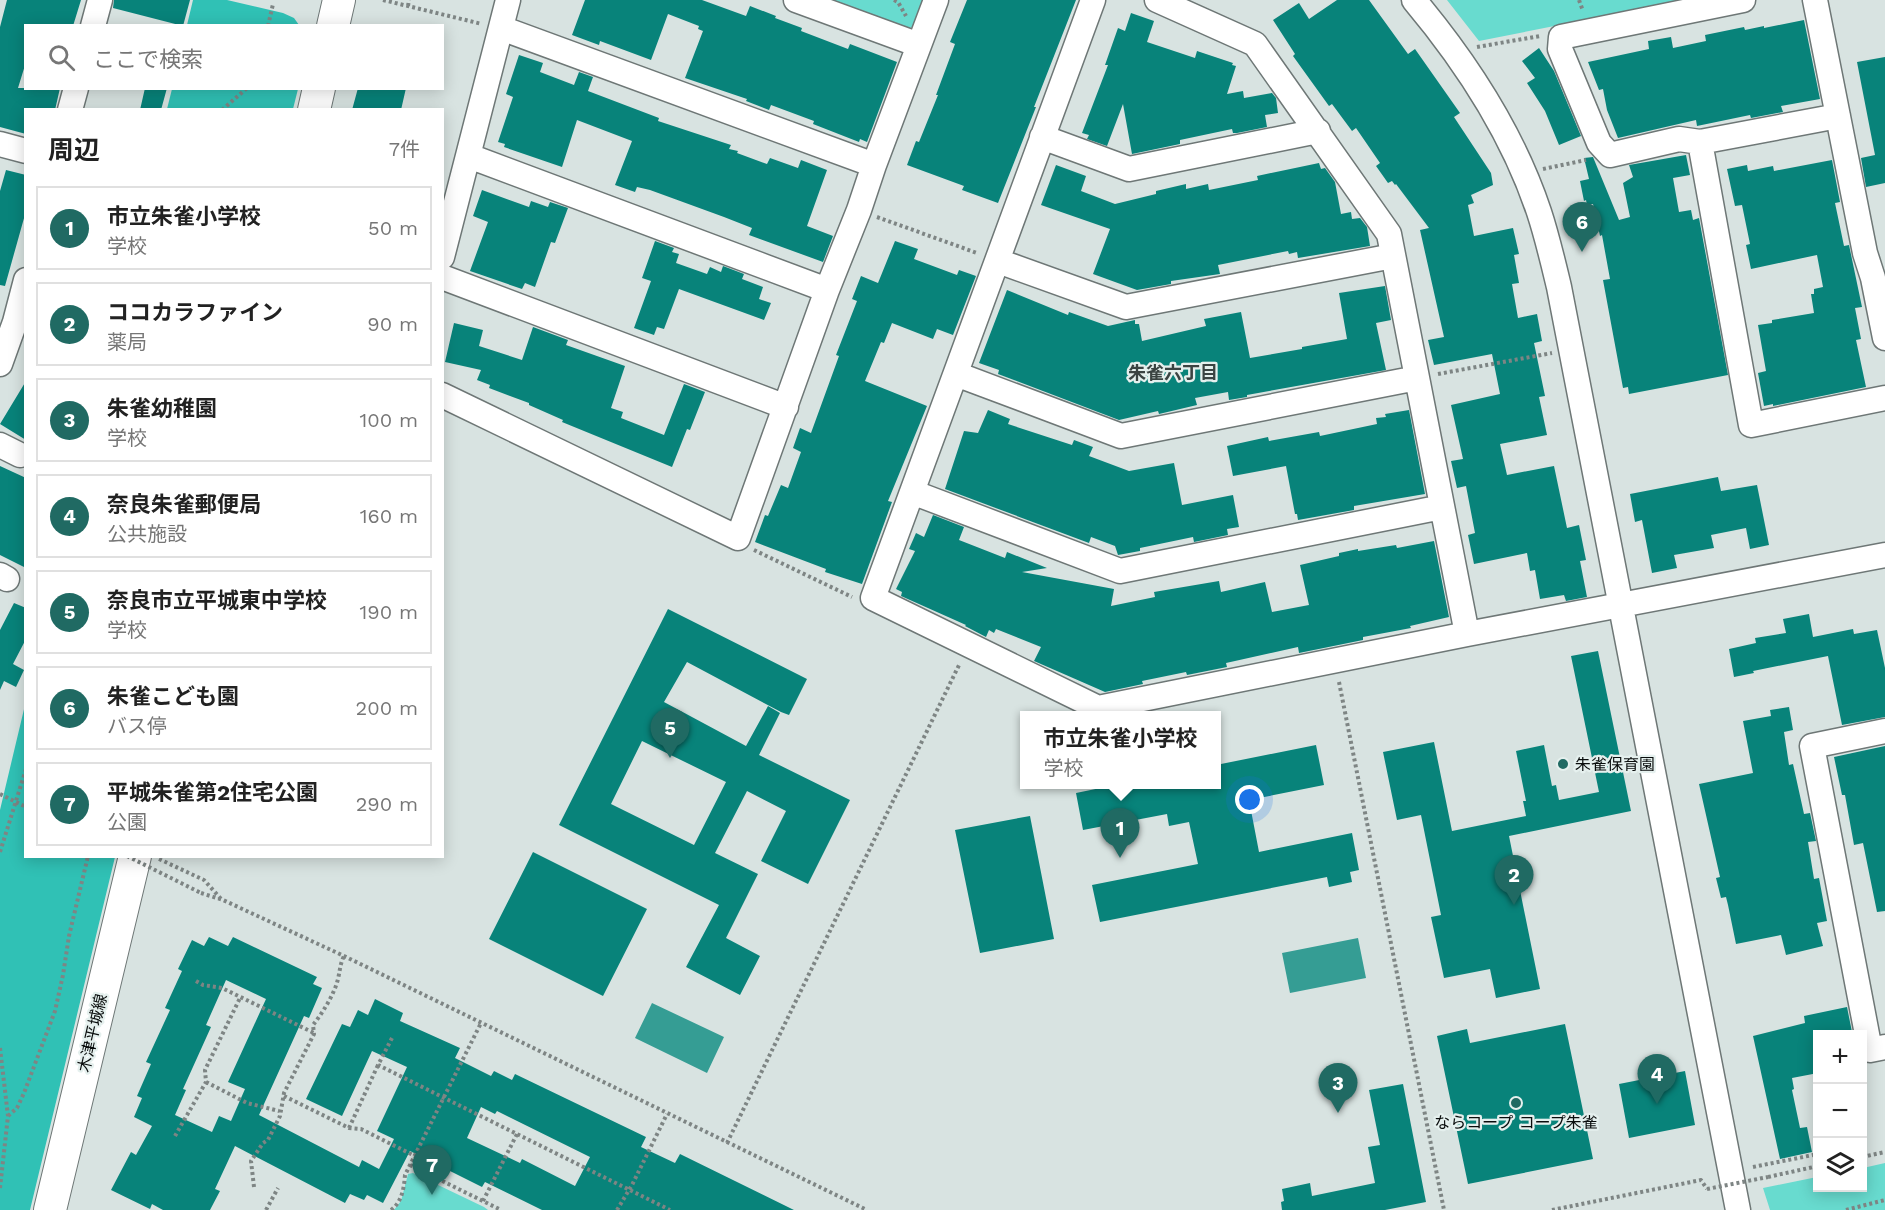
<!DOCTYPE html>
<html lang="ja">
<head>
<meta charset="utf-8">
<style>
	:root { --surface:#fff; --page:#f6f6f6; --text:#222; --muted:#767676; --line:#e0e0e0; --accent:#206a63 }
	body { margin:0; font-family:"Work Sans","Noto Sans JP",sans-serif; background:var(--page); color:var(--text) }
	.controls { position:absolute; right:18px; bottom:18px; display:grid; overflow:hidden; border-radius:0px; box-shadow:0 3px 15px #0003 }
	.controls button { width:54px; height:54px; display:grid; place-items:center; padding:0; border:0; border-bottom:2px solid var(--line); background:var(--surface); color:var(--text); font:30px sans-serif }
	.you { position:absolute; left:1250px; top:800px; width:21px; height:21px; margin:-15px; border:4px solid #fff; border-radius:50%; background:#1a73e8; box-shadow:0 0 0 9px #1a73e833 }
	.badge { display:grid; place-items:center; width:39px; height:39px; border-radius:50%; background:var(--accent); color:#fff; font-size:20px; font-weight:700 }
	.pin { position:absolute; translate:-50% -50px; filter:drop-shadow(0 2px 3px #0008) }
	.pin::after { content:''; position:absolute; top:32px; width:21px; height:18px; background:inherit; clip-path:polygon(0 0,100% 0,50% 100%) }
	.popup { position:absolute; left:1020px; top:711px; width:201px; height:78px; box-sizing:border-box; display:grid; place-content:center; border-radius:0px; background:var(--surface); filter:drop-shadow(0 2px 4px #0005); font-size:20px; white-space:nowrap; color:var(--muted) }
	.popup b { font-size:22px; color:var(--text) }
	.popup::after { content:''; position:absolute; left:50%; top:100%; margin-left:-12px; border:12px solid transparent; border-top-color:var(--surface) }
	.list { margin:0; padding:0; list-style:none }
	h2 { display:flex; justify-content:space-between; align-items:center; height:78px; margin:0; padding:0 24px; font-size:26px }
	h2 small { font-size:20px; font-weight:400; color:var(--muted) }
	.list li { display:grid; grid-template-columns:39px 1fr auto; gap:18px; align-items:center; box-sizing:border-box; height:84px; margin:0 12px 12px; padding:0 12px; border:2px solid var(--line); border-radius:0px }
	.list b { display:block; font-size:22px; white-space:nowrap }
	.list p { margin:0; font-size:20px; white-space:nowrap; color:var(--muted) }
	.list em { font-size:20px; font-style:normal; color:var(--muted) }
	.icon { flex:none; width:33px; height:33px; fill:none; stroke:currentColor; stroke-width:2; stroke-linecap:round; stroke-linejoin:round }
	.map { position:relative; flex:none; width:1885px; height:1210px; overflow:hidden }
	.search { position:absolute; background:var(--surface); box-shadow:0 3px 15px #0003; left:24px; top:24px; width:420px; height:66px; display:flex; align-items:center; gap:15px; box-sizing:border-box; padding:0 21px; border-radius:0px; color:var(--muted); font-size:22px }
	.panel { position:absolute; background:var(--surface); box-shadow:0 3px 15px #0003; left:24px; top:108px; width:420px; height:750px; border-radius:0px }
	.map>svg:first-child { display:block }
	.green { fill:#68dbcf }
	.forest { fill:#30c1b5 }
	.water { fill:#359d94 }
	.building { fill:#08837a; fill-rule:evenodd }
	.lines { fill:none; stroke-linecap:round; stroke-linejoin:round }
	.minor-casing { stroke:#6e7776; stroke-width:27 }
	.major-casing { stroke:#6e7776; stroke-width:34 }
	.path { stroke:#7e8584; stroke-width:4; stroke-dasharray:3 3; stroke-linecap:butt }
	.minor { stroke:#fff; stroke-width:24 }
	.major { stroke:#fff; stroke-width:32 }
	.path-bridge { stroke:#7e8584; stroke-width:4; stroke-dasharray:3 3; stroke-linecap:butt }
	.poi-dot { fill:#206a63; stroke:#e5f0ee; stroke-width:2 }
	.labels { text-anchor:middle; stroke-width:4.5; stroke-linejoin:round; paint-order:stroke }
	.poi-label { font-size:16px; fill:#090c0c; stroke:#e5f0ee; text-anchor:start }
	.street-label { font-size:16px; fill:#090c0c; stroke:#e5f0ee }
	.neighbourhood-label { font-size:18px; font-weight:bold; fill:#3a4342; stroke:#e5f0ee }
</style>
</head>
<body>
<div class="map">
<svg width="1885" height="1210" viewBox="0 0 1885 1210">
	<rect width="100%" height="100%" fill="#d8e3e1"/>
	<path class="green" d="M825,0H927L917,25L905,30Z
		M1447,0H1686L1479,41Z
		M1885,1163V1210H1770L1763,1188L1817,1177L1818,1188H1862L1863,1168Z
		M413,1173L484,1207L488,1210H394L401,1201L408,1174Z"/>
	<path class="forest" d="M193,0H227L283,13L294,18L299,25H187Z
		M172,89V88L298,89L293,109H167Z
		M25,705L26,856L115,857L30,1210H0V810Z"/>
	<path class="water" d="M1358,938L1366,978L1290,993L1282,953Z
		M652,1003L724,1037L707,1073L635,1038Z"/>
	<path class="building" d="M7,0H81L73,26H26V62L18,88H60L55,110H26V134L0,127V27Z
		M114,0H190L183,26L113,8Z
		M585,0H702L746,16L750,6L776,16L775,18L802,28L801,31L848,49L850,44L897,62L867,142L860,139L859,142L813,124L814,121L771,105L769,110L746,101L747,99L685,78L703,31L698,29L699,26L668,14L651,60L600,41L599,45L572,35Z
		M967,0H1076L1034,107H1036L998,203L962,190L964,186L907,165L916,141L919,142L938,95H936L955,44L950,42Z
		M1337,0H1369L1408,54L1415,49L1460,113L1454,117L1491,173L1493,185L1471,195L1474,203L1468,205L1474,236L1513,228L1519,254L1514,255L1519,283L1512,284L1518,318L1537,314L1542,341L1534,343L1545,396L1539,397L1547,435L1500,444L1507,475L1554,466L1567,528L1579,525L1586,560L1580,561L1587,597L1566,601L1564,595L1540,599L1535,570L1530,571L1527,553L1474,564L1468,535L1475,533L1466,486L1457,488L1451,461L1463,459L1451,405L1500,394L1492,354L1434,365L1428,340L1444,337L1420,230L1429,228L1396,184L1395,185L1392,181L1388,183L1376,166L1380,163L1356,128L1352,131L1332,104L1329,106L1293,56L1295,54L1273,20L1299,3L1309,19Z
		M1131,13L1154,21L1147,42L1195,58L1197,51L1233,63L1232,65L1236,66L1227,94L1243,91L1244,98L1272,93L1276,98L1278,113L1265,115L1267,127L1237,133H1233L1232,129L1180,140V144L1132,154L1123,104L1107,146L1087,139L1089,135L1082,133L1108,65H1105L1118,28L1125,31Z
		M1804,20L1820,99L1781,106L1783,112L1751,118L1750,115L1697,126L1696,120L1618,138L1607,110L1603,89L1599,90L1588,62L1649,49L1648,41L1671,37L1673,48L1706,41L1705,35L1744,27L1745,30L1764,26V28Z
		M1539,48L1554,71L1581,136L1559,145L1545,111L1527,83L1535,78L1522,61Z
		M519,55L543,63L540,72L574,85L579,72L593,77L588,91L659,118L658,121L731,145L729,149L738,151L737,153L767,164L770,158L798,168L801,160L827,170L807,226L833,236L823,262L749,235L752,228L724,217L650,190L637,187L635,192L615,185L632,141L577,120L562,167L504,147L505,144L498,142L513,97L506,94Z
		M1885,57V183L1866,187L1861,158L1875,155L1857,62Z
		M145,88H167L161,110H140Z
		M358,88H406L401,110H352Z
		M1686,155L1690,175L1673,178L1679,212L1691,210L1693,220L1699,218L1728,375L1629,394L1628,387L1623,388L1603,280L1610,279L1602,235L1600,236L1593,204L1587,205L1586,200L1584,201L1580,181L1589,179L1584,158L1593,157L1619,220L1630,217L1623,183L1633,177L1629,165Z
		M1832,160L1840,202L1835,203L1844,246L1849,245L1862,307L1855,308L1861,339L1856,340L1866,387L1773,406V404L1764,406L1758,373L1766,371L1758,325L1772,323V320L1814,313L1811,294H1814V289L1823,287L1817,255L1751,269L1746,245L1750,244L1742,205L1735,206L1727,169L1747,165L1748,171L1773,166L1774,171Z
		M1319,163L1321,169L1325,168L1335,182L1341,214L1351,212L1352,219L1360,218L1367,227L1370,246L1298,258L1297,252L1289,254L1288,251L1218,265L1220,274L1171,281V284L1137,290L1093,274L1110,229L1041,205L1056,165L1086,176L1081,191L1115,204L1156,194V191L1186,184V189L1208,184L1209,190L1258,180L1257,176Z
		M6,170L26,175V211L5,286L0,285V191Z
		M482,190L529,207L531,201L548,207L550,202L568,208L555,243L551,242L535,287L525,283L522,289L470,271L488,222L473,216Z
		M655,241L674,248L672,252L679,254L676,263L707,274L710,267L721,272L723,266L744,274L742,279L763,287L759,299L771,303L764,320L679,289L664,329L657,327L654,335L634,328L651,281L642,278Z
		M895,241L918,249L914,259L957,275L959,270L976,276L953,335L937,329L933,339L892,323L884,343L881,342L865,381L927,406L888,501L892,502L862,584L825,572L826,569L755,542L765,515L768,516L781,485L788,488L801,452L793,448L800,428L811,433L839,356L836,355L857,301L852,299L861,276L878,283Z
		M1385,286L1391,320L1376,323L1386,370L1247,395V397L1229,400L1228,392L1195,398L1197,405L1159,414L1158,411L1119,420L998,374L999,370L979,363L1007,290L1068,315L1069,312L1108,326L1135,320V324H1139L1142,341L1206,326L1204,319L1241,312L1250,358L1302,349V347L1347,339L1339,293Z
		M454,323L483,330L479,346L522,360L533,327L568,340L566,345L625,366L611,408L623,412L621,418L664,435L684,384L705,392L690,430L687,429L672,467L562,422L563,420L529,405V403L489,388L490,385L477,380L481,370L445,362Z
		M26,381V440L0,424Z
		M988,410L1010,419L1008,424L1072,445L1074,440L1093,447L1089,456L1129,471L1174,463L1182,505L1233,495L1239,527L1227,529L1228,535L1194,542L1193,537L1140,548V551L1118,555L1115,546L1091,537L1089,543L945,489L964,431L978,433Z
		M1409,410L1425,494L1354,506V510L1298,520L1297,514H1295L1286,466L1233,476L1227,446L1268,437L1269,441L1319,432L1320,436L1377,424L1376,418L1386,417L1385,414Z
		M0,466L26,478V568L0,555Z
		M1718,477L1721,491L1757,485L1769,545L1750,549L1746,528L1711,535L1714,548L1674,555L1677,568L1652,573L1642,520L1635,522L1630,494Z
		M933,515L964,527L959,540L1005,558L1007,552L1047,568L1022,572L1114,589L1111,606L1155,597L1154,592L1219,581L1221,592L1265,582L1272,612L1309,605L1300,565L1339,556V553L1358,549V551L1396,545L1397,548L1434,541L1449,617L1410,626L1411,628L1363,637V640L1299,653L1298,647L1226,663L1227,667L1187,675L1186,672L1142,681L1143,684L1105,692L1034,661L1041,647L996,629L994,633L989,630L986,637L965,626L966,625L901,596L902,592L896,589L915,551L909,549L916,533L924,537Z
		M14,603L26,608V639L13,664L24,670L16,687L4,681L0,690V630Z
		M668,609L807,679L789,715L781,712L687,662L664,702L746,746L768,706L780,713L759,755L850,800L808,884L761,861L786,811L747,791L715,853L758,874L726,938L760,956L740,995L686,967L719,905L559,825ZM642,741L726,782L694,845L611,804Z
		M1809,614L1813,637L1853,629L1854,634L1877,630L1885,668V717L1842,725L1828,656L1753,671L1754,673L1734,677L1729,649L1756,643L1755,638L1786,633L1783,619Z
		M1598,651L1631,811L1509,836L1540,989L1496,998L1490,969L1444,978L1431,917L1441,915L1421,815L1397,820L1383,752L1434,742L1452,831L1526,816L1523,801H1526L1516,751L1544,745L1552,786L1556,785L1559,800L1599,792L1571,656Z
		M1789,707L1793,730L1784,732L1789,765L1793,764L1804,814L1810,813L1816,841L1808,842L1814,879L1819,878L1827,921L1817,923L1823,946L1786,955L1781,935L1736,944L1728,905L1726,897L1721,898L1716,878L1720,877L1699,784L1753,773L1743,721L1771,716L1770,710Z
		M1316,745L1324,785L1249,800L1259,852L1352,833L1359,870L1350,872L1352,882L1329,887L1327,877L1100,922L1092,885L1198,864L1189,822L1169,826L1167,814L1083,830L1076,793L1120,784H1216V765Z
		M1885,746V911L1877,912L1863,843L1854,845L1845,795H1842L1834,757Z
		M1030,816L1054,939L980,953L955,830Z
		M533,852L647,909L603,996L489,939Z
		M209,937L228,946L233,937L317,977L313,984L322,988L309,1018L304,1016L259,1115L359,1167L362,1160L379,1169L394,1139L377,1131L407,1067L372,1051L342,1116L306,1099L342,1024L350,1027L358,1010L368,1015L375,999L403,1013L400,1021L460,1048L455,1058L491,1076L494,1071L512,1080L515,1074L646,1137L641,1147L675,1163L680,1154L794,1210H542L485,1182L482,1187L410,1151L383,1203L367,1195L364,1200L350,1194L345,1203L235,1146L215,1189L220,1191L210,1210H163L152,1204L150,1209L111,1190L131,1152L136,1155L152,1126L134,1117L142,1098L137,1096L151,1064L146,1062L170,1010L165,1008L182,971L178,969L192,940L204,946ZM226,980L266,999L228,1082L245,1089L231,1121L219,1116L212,1132L175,1115L186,1090L183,1089L211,1027L206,1025ZM481,1107L495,1114L497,1111L590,1157L575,1186L522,1159L520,1163L467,1138Z
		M1847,1007L1852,1032L1841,1035H1818V1073L1792,1078L1794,1089L1792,1090L1800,1128L1807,1127L1812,1152L1780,1159L1753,1036L1805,1023L1804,1016Z
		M1565,1024L1593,1159L1468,1184L1437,1036L1467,1029L1470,1043Z
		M1685,1071L1695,1125L1629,1138L1619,1084Z
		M1403,1084L1426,1202L1385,1210H1282L1281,1202L1284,1201L1282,1189L1310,1183L1312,1196L1375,1183L1368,1147L1380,1145L1369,1090Z"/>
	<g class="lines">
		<defs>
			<path id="minor" d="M796,0L919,45
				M1093,0L873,598L1098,708L1467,634L1885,555
				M1157,0L1255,44L1389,234L1467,634
				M1414,0C1466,62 1513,134 1539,212C1547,236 1553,262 1559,287L1738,1210
				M1743,0L1561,37L1560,49L1599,143L1610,155L1679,139L1700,142L1838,116
				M1815,0L1865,253L1873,278L1885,338
				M93,26L100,0
				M501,28L874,165
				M70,110L76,88
				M1042,137L1129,169L1318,131
				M1700,142L1751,425L1885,398
				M0,144L26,151
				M469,156L827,290
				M442,257L508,0
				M998,261L1126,307L1393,256
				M442,277L786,407
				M0,364L15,322L26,280
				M956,374L1121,436L1417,378
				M442,395L738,538L827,290L859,210L874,165L936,0
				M0,445L20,455
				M912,492L1120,571L1442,507
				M0,575L7,579
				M1885,731L1812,746L1870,1050L1885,1047"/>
			<path id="major" d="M333,26L339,0
				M314,110L319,88
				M50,1210L135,856"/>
		</defs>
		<use href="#minor" class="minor-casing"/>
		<use href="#major" class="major-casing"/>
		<path class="path" d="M383,0L482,24
			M894,0L898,2L906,16
			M1579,0L1583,11
			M408,6L409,0
			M268,26L273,4
			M1477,47L1540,36
			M222,110L247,88
			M1543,169L1586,160
			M877,217L977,253
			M1438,374L1552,353
			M754,550L852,597
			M1339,682L1444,1210
			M0,794L26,807
			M0,852L26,769
			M159,859L204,880L222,900
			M201,893L223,900L344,956L867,1210
			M196,981L203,985L222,988L314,1033
			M392,1038L378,1065L670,1210
			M0,1048L8,1116L0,1188
			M206,1082L247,1103L279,1111
			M284,1096L349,1128L361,1129L415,1156
			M8,1116L17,1108L24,1093L55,1011L63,975L69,936L88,856
			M349,1128L378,1065
			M175,1136L206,1082L205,1070L240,998
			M727,1143L960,663
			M1862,1157L1885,1152
			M410,1165L501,1210
			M1753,1167L1818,1154
			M1768,1177L1818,1166
			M254,1187L251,1161L263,1143L268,1140L280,1116L284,1093L314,1034L313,1025C323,1012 334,995 338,979C340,971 340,964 344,956
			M483,1201L517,1134
			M266,1210L278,1188
			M391,1210C402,1202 404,1188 405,1175L481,1023
			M617,1210L632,1185L667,1114
			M1552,1210L1701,1180L1707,1189
			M1846,1210L1885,1200"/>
		<use href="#minor" class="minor"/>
		<use href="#major" class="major"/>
		<path class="path-bridge" d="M127,856L201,893
			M1707,1189L1768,1177"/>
	</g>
	<g class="poi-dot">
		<circle cx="1563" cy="764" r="6"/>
		<circle cx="1516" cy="1103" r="6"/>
	</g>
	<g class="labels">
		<g class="poi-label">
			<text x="1575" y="770">朱雀保育園</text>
			<text x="1516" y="1128" text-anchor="middle">ならコープ コープ朱雀</text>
		</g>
		<g class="street-label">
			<text transform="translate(92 1033) rotate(-77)" y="6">木津平城線</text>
		</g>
		<g class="neighbourhood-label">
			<text x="1173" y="379">朱雀六丁目</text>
		</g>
	</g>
</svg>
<div class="controls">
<button>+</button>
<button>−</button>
<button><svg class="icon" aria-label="layers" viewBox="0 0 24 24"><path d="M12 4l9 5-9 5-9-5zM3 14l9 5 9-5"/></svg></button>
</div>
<div class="you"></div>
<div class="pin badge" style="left:1120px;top:858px">1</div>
<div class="popup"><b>市立朱雀小学校</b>学校</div>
<div class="pin badge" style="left:1514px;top:905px">2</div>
<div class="pin badge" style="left:1338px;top:1113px">3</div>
<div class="pin badge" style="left:1657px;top:1104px">4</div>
<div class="pin badge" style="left:670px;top:758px">5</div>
<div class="pin badge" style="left:1582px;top:252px">6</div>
<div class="pin badge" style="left:432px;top:1195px">7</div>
<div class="search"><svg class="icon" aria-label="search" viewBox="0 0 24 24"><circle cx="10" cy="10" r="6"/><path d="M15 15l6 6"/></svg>ここで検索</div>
<section class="panel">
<h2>周辺<small>7件</small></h2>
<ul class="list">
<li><span class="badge">1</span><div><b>市立朱雀小学校</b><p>学校</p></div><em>50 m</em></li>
<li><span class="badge">2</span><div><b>ココカラファイン</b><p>薬局</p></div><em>90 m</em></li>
<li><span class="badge">3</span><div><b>朱雀幼稚園</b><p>学校</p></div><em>100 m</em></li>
<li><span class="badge">4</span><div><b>奈良朱雀郵便局</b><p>公共施設</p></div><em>160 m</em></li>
<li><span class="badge">5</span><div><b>奈良市立平城東中学校</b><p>学校</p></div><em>190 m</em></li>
<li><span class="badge">6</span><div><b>朱雀こども園</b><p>バス停</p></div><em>200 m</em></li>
<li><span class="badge">7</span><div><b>平城朱雀第2住宅公園</b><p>公園</p></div><em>290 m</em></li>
</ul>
</section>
</div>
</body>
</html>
